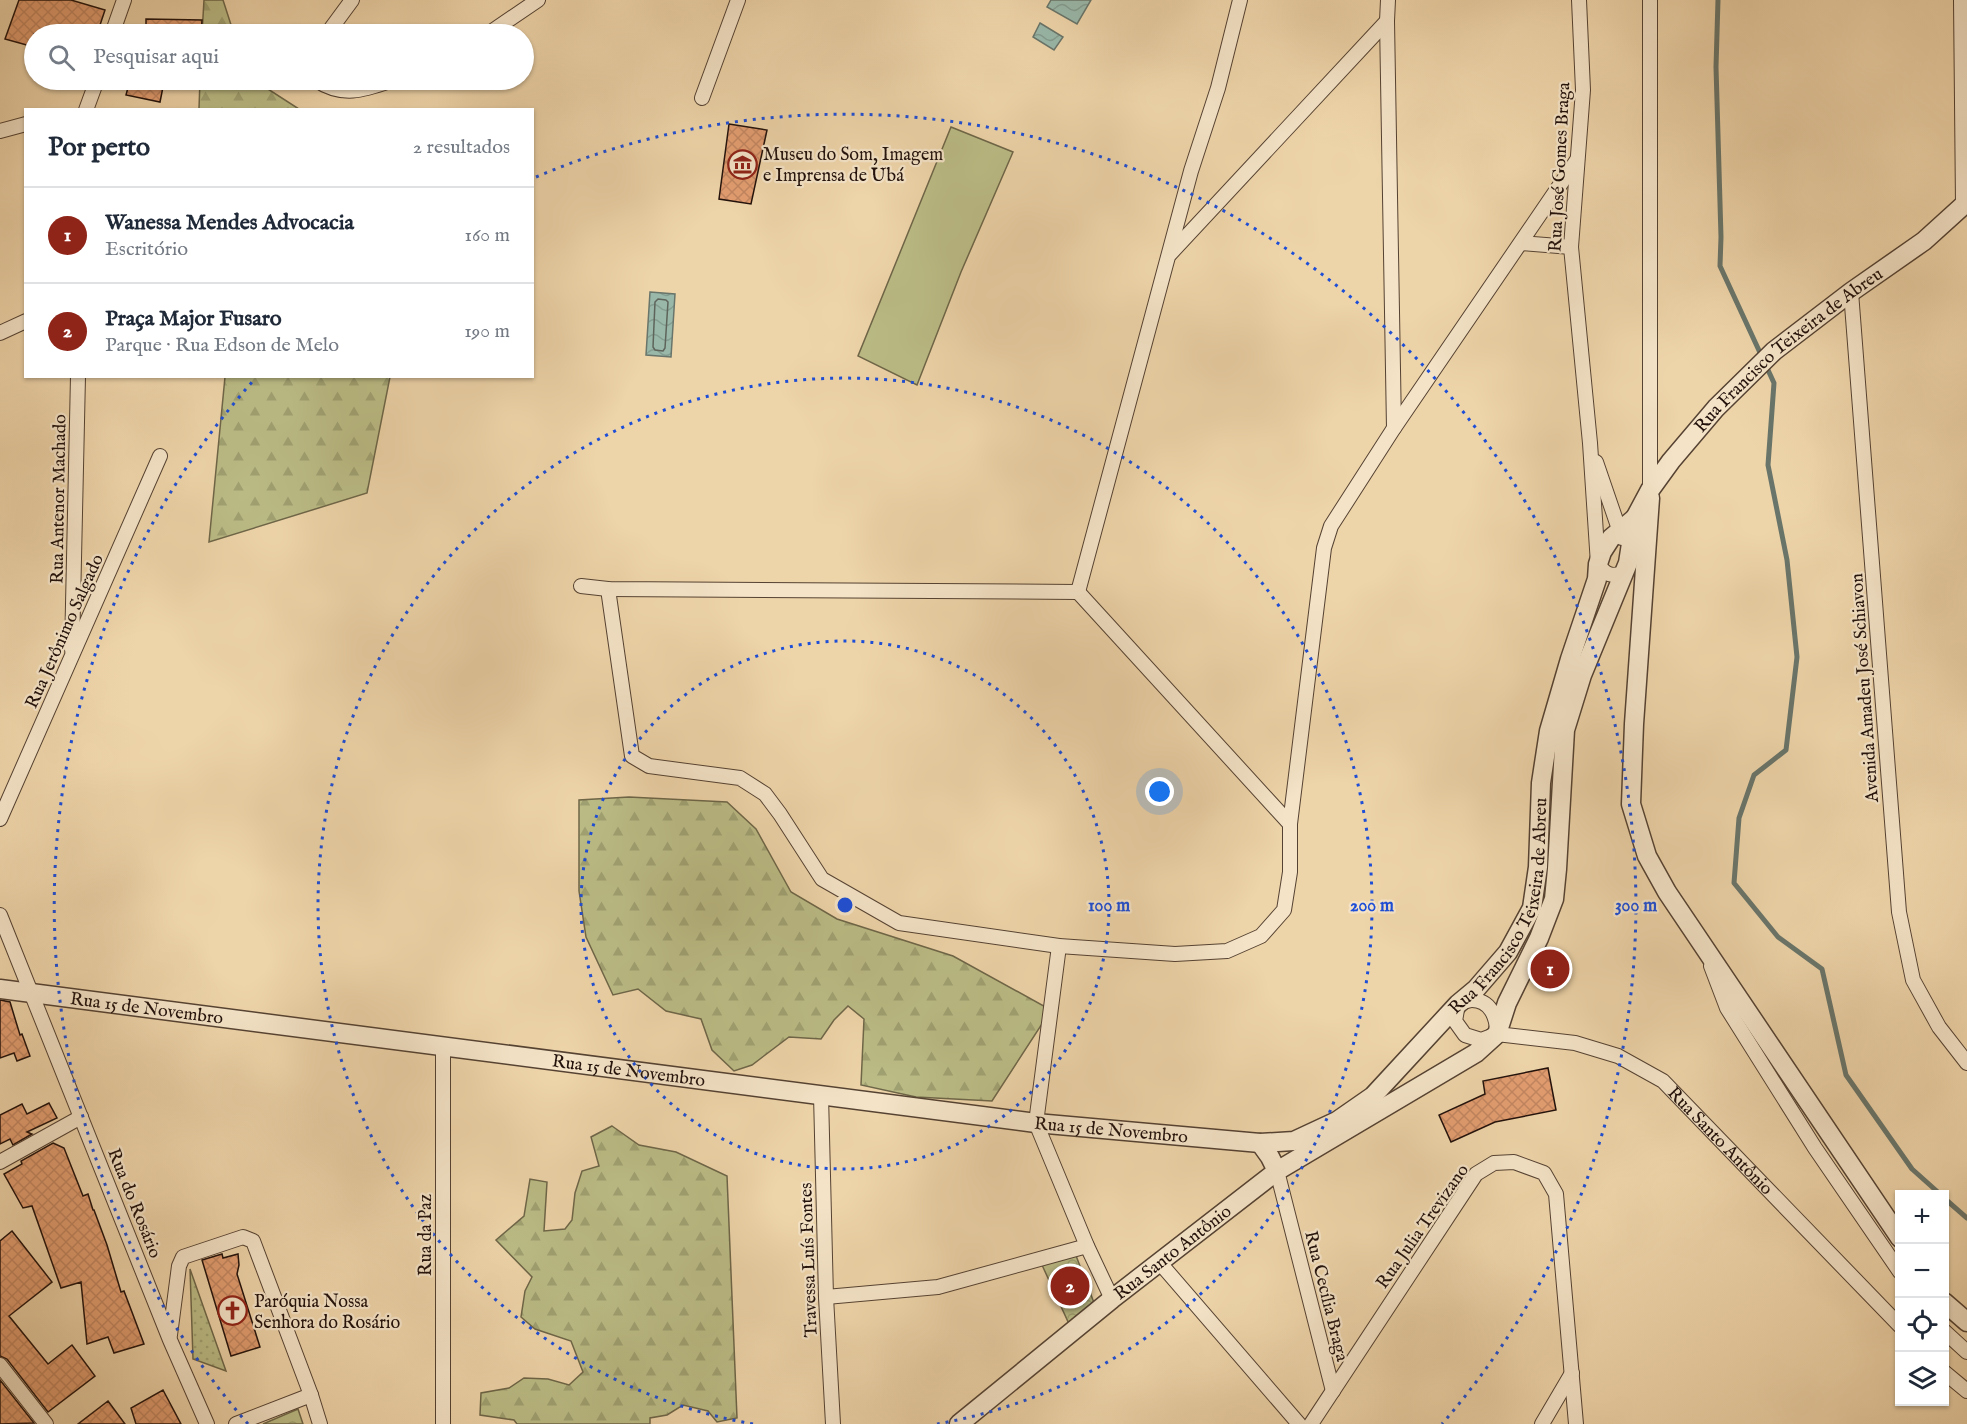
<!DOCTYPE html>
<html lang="pt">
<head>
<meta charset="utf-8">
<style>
	:root { --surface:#fff; --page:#f2f2f3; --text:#1f2937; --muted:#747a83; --line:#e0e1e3; --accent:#8f2418 }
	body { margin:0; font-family:"IM FELL English",serif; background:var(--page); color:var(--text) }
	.controls { position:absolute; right:18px; bottom:18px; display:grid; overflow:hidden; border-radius:0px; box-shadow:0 2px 4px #0004 }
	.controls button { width:54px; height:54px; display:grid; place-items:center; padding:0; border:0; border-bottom:2px solid var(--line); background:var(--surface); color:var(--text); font:30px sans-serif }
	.you { position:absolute; left:1160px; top:792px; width:21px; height:21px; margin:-15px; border:4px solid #fff; border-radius:50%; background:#1a73e8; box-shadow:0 0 0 9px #1a73e833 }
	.badge { display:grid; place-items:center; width:39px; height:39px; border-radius:50%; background:var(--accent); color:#fff; font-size:20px; font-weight:700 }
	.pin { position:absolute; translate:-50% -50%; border:3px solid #fff; box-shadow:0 2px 6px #0006 }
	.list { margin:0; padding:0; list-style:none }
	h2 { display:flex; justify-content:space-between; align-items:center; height:78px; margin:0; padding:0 24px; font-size:26px }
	h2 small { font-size:20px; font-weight:400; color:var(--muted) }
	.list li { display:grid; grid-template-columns:39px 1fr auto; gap:18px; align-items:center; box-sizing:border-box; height:96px; padding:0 24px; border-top:2px solid var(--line) }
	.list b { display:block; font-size:22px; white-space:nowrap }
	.list p { margin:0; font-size:20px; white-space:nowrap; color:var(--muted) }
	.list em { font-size:20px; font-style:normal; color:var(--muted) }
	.icon { flex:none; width:33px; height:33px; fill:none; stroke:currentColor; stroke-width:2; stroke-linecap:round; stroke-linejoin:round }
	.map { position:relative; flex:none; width:1967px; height:1424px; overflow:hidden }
	.search { position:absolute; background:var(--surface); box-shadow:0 2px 4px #0004; left:24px; top:24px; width:510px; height:66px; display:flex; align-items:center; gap:15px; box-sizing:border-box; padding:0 21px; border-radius:33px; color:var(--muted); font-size:22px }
	.panel { position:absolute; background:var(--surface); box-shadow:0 2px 4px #0004; left:24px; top:108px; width:510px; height:270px; border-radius:0px }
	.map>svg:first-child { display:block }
	.forest { fill:url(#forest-firs); stroke:#6e6648; stroke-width:1.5 }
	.park { fill:url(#park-crowns); stroke:#6e6648; stroke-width:1.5 }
	.garden { fill:url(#garden-dots); stroke:#6e6648; stroke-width:1.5 }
	.pitch { fill:#bbbc86; stroke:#6e6648; stroke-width:1.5 }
	.water { fill:url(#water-waves); stroke:#69756a; stroke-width:1.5 }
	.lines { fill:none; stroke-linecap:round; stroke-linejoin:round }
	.shore { stroke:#5e645a; stroke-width:1.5 }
	.stream { stroke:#69756a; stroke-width:5 }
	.building { fill:url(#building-cross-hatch); stroke:#22110b; stroke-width:1.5 }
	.minor-casing { stroke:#554232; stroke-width:16 }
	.tertiary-casing { stroke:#554232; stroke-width:21 }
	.minor { stroke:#f4e3c7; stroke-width:14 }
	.tertiary { stroke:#f4e3c7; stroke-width:18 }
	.ring { fill:none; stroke:#1d4ed8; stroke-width:3; stroke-dasharray:3 6 }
	.labels { text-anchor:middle; stroke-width:4.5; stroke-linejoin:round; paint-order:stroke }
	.poi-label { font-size:18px; fill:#22110b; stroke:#f4e3c7; text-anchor:start }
	.street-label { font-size:18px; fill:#22110b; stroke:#f4e3c7 }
	.centre { fill:#1d4ed8; stroke:#f4e3c7; stroke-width:3 }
	.ring-label { font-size:18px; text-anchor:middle; font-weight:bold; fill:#1d4ed8; stroke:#f4e3c7; stroke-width:4.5; stroke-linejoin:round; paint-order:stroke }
</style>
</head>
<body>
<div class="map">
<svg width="1967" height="1424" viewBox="0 0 1967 1424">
	<defs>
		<pattern id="forest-firs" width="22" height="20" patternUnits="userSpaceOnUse" patternTransform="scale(1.5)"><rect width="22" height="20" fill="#bbbc86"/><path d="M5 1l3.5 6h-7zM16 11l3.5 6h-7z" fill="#a0a172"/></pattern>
		<pattern id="park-crowns" width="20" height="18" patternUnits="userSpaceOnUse" patternTransform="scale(1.5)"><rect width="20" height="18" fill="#bbbc86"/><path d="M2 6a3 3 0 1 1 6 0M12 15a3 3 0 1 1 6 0" fill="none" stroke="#a0a172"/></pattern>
		<pattern id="garden-dots" width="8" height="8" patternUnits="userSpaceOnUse" patternTransform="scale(1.5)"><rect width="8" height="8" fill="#bbbc86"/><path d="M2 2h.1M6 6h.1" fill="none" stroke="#a0a172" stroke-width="1.8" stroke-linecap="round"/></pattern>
		<pattern id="water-waves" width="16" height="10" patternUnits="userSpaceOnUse" patternTransform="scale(1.5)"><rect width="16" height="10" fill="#99b8aa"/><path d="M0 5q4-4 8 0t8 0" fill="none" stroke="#849d91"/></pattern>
		<pattern id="building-cross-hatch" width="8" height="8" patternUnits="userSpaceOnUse" patternTransform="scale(1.5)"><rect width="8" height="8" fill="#e29d70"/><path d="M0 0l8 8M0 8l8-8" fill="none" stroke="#c28660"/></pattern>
	</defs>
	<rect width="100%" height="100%" fill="#eed4a9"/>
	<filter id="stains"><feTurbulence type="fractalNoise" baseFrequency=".00333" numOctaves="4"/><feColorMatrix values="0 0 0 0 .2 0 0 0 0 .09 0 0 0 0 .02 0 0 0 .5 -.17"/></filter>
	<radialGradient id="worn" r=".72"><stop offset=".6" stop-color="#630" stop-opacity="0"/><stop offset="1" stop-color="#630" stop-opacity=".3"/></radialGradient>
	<path class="forest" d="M204,0H223L234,34H202Z
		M200,80H254L299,109H199Z
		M225,377H390L367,493L209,542Z
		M629,797L727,802L756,829L791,892L837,919L953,956L1051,1010L992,1101L916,1097L861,1085L864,1019L848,1006L834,1020L821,1039L789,1037L752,1065L734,1071L712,1050L701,1019L666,1011L638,989L613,995L586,937L579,891V800Z
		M612,1126L639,1145L676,1152L727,1176L737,1418L717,1422L708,1411L683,1405L667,1415L650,1418V1424H517L514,1420L480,1415L481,1393L509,1388L524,1378L548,1379L569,1385L583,1372L571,1341L535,1329L521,1317L525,1291L532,1277L496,1240L524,1216L530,1179L547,1182L544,1231L565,1229L572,1220L575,1193L582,1171L599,1166L591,1137Z"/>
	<path class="park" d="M1075,1253L1096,1308L1070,1326L1042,1265Z
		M298,1409L303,1424H263Z"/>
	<path class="garden" d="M190,1269L226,1371L193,1359Z"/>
	<path class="pitch" d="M951,127L1013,152L961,272L917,385L858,356Z"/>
	<path class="water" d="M1051,0H1091L1077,24L1047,7Z
		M1040,23L1063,37L1054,50L1033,37Z
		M650,292L675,294L671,357L646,355Z"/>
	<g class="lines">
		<path class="shore" d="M658,299L666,300L668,302L665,348L663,351L655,350L653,347L655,302Z"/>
		<path class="stream" d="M1718,0L1716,67L1721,237L1720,266L1774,383L1768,465L1787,560L1797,657L1786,750L1754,775L1739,818L1734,883L1778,937L1822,969L1846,1075L1912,1169L1940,1194
			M1944,1198L1967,1218"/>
	</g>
	<path class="building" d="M19,0H71L105,10L97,34H34V47L5,39Z
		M146,19L202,20L201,34H146Z
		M130,80H155L164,82L160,102L126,95Z
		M729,124L767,130L751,204L719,199Z
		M0,1000L10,1002L20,1035L22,1034L30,1056L17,1061L14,1053L0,1058Z
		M1548,1068L1556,1110L1495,1122L1451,1142L1439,1115L1485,1094L1483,1081Z
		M49,1103L57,1118L27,1132L32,1134L13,1145L10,1139L0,1144V1115L22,1104L27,1114Z
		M53,1143L64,1148L83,1196L88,1194L93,1210H94L107,1245L121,1292L124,1291L144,1344L114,1353L108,1337L87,1344L81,1282L61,1288L32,1206L23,1208L4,1174L22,1164L21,1161Z
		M12,1231L52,1282L9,1316L48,1364L72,1345L95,1376L48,1412L7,1359L0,1356V1241Z
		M222,1254L223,1258L238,1254L239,1265L237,1274L260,1347L231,1356L202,1260Z
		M0,1380L34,1423L0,1424Z
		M163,1390L181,1424H136L131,1408Z
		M108,1401L125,1424H78Z"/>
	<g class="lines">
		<defs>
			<g id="minor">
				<path d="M1388,0L1387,21L1394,428"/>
				<path d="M1579,0L1583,90L1571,247L1590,443L1598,564C1606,575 1611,577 1624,573"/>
				<path d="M1650,0V490"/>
				<path d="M1961,0L1963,205"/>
				<path d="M112,34L124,0"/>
				<path d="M327,34L352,0"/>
				<path d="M488,34L538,0"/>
				<path d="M316,80C343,98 364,90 393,80"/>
				<path d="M702,98L738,0"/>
				<path d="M86,110L97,80"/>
				<path d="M0,131L26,124"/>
				<path d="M1521,243L1571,247"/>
				<path d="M1170,254L1387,21"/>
				<path d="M1851,292L1899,912L1913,980L1939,1027L1967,1063"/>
				<path d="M0,333L26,321"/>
				<path d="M1596,462L1622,538"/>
				<path d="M581,586L608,589L1078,592L1191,171L1218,88L1240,0"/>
				<path d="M608,589L632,756L649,766L740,778L765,794L780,814L822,879L899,923L1059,946L1175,954L1227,951L1261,936L1284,910L1290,872V824L1324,548L1331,526L1394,428L1577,160"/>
				<path d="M1078,592L1290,824"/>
				<path d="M72,650L78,376"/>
				<path d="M0,819L160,456"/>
				<path d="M0,915L170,1340L207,1424"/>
				<path d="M1059,946L1036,1123L1087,1246L1112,1299"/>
				<path d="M1711,966L1727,1008L1815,1148L1900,1272"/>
				<path id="s1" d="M1497,1032C1497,1017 1490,1000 1472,1000C1468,1000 1462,1003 1458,1004L1455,1021L1465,1035L1481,1040L1497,1034L1575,1043L1618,1056L1663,1081L1900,1326"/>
				<path d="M821,1095L826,1297L833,1424"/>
				<path d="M0,1162L81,1117"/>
				<path d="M1277,1171L1333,1391"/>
				<path d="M1160,1263L1299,1424"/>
				<path d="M826,1297L938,1287L1087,1246"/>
				<path d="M1944,1331L1967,1352"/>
				<path d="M170,1335L179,1266L183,1257L243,1237L253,1241L311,1395L320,1424"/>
				<path d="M0,1365L46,1424"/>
				<path d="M1944,1372L1967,1391"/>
				<path d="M236,1424L311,1395"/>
				<path d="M443,1424V1047"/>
				<path d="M1311,1424L1476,1174L1494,1163L1514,1162L1544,1173L1556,1194L1576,1424"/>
				<path d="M1542,1424L1572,1373"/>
			</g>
			<g id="tertiary">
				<path d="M1650,498L1634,724L1631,804L1647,856L1667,892L1900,1238"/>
				<path id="s2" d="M0,989L1036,1123L1260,1143L1294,1141L1337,1121L1373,1096L1458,1004L1476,989L1508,952L1532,908L1538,867L1541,783L1549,731L1570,659L1597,579L1598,564L1602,552L1611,538L1635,518"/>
				<path id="s3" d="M1277,1171L1476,1053L1497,1034L1507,1003L1539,938L1554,899L1557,869L1565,730L1582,675L1628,563L1635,518L1650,490L1671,461L1716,408L1774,351L1851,292L1924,241L1967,202"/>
				<path d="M1944,1302L1967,1322"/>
				<path id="s4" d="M959,1424L1112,1299L1277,1171L1270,1157L1260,1143"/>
			</g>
		</defs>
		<use href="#minor" class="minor-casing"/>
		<use href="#tertiary" class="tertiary-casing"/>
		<use href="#minor" class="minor"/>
		<use href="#tertiary" class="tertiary"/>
	</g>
	<g class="ring">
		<circle cx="845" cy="905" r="264"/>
		<path d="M753 1424A527 527 0 1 1 937 1424"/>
		<path d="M248 1424A791 791 0 0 1 253 381M536 177A791 791 0 0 1 1442 1424"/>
	</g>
	<defs>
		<symbol id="museum-ring" viewBox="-11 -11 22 22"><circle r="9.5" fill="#f4e3c7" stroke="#8f2418" stroke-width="1.5"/><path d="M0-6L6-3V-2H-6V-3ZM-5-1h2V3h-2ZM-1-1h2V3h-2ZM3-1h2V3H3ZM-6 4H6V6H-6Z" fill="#8f2418"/></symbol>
		<symbol id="church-ring" viewBox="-11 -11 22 22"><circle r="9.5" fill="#f4e3c7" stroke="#8f2418" stroke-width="1.5"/><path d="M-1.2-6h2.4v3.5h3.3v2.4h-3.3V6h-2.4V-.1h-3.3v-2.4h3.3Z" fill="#8f2418"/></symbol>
	</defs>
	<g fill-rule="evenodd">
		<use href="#museum-ring" x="726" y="148" width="33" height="33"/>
		<use href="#church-ring" x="216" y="1294" width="33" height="33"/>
	</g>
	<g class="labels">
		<g class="poi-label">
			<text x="763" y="160">Museu do Som, Imagem<tspan x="763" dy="21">e Imprensa de Ubá</tspan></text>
			<text x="254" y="1307">Paróquia Nossa<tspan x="254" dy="21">Senhora do Rosário</tspan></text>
		</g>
		<g class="street-label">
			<text transform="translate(1559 167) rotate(-87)" y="6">Rua José Gomes Braga</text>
			<text dy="6" stroke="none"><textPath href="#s3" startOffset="1030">Rua Francisco Teixeira de Abreu</textPath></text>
			<text transform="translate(58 499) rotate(-89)" y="6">Rua Antenor Machado</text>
			<text transform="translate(64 631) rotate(-66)" y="6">Rua Jerônimo Salgado</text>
			<text transform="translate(1864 688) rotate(-94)" y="6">Avenida Amadeu José Schiavon</text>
			<text dy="6" stroke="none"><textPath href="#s2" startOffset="1632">Rua Francisco Teixeira de Abreu</textPath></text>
			<text dy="6" stroke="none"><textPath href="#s2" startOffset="148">Rua 15 de Novembro</textPath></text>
			<text dy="6" stroke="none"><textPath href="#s2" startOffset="634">Rua 15 de Novembro</textPath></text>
			<text dy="6" stroke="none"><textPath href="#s2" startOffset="1120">Rua 15 de Novembro</textPath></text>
			<text dy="6" stroke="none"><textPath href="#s1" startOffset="386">Rua Santo Antônio</textPath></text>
			<text transform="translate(135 1203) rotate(68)" y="6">Rua do Rosário</text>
			<text transform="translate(1422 1226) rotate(-55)" y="6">Rua Julia Trevizano</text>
			<text transform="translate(425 1235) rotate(-90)" y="6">Rua da Paz</text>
			<text dy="6" stroke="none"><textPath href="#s4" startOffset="274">Rua Santo Antônio</textPath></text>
			<text transform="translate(808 1260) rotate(-92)" y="6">Travessa Luís Fontes</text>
			<text transform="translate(1327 1296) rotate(76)" y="6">Rua Cecília Braga</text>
		</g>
	</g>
	<circle cx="845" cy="905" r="9" class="centre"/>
	<g class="ring-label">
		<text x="1109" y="911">100 m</text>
		<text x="1372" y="911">200 m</text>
		<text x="1636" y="911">300 m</text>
	</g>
	<rect width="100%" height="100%" filter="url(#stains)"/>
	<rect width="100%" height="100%" fill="url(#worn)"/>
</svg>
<div class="controls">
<button>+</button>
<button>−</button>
<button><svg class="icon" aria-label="locate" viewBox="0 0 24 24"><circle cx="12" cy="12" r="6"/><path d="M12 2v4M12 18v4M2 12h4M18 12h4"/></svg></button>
<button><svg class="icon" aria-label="layers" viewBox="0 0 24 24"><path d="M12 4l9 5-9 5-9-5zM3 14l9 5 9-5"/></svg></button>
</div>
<div class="you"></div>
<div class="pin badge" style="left:1550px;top:969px">1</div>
<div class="pin badge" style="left:1070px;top:1286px">2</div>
<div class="search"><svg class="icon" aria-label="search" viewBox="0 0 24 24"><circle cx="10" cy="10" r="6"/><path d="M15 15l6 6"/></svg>Pesquisar aqui</div>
<section class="panel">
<h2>Por perto<small>2 resultados</small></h2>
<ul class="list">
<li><span class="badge">1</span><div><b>Wanessa Mendes Advocacia</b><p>Escritório</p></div><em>160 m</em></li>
<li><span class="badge">2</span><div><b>Praça Major Fusaro</b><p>Parque · Rua Edson de Melo</p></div><em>190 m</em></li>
</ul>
</section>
</div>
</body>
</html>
